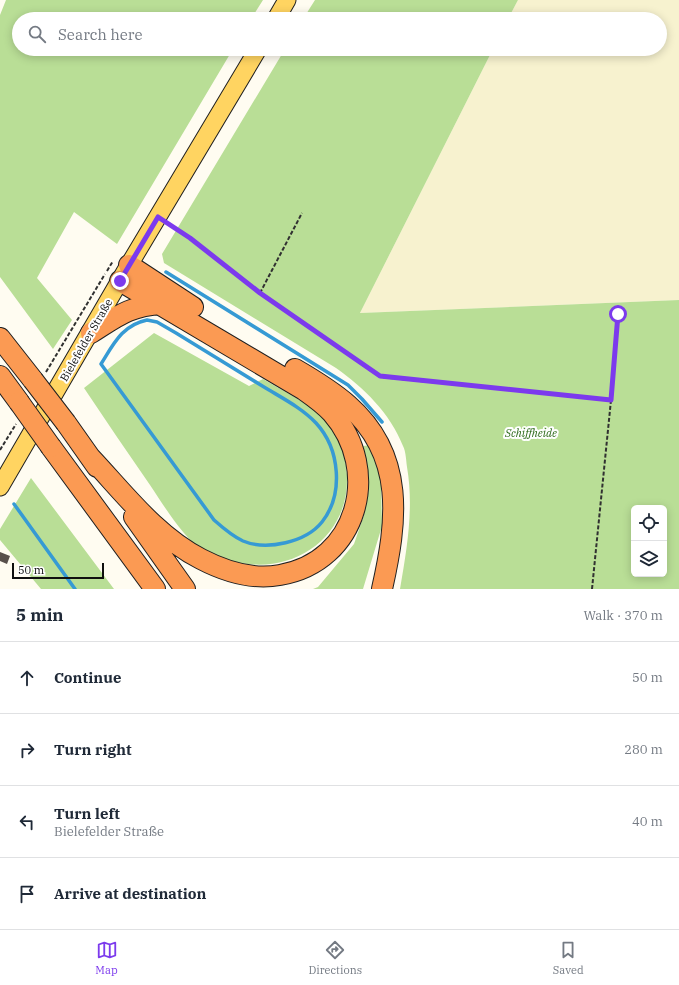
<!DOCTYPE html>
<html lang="en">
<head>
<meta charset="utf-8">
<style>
	:root { --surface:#fff; --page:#f6f6f7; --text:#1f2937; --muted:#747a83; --line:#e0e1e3; --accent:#7c3aed }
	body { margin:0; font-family:"IBM Plex Serif",serif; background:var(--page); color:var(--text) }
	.controls { position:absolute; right:12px; bottom:12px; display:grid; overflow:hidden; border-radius:6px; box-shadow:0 2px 10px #0003 }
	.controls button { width:36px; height:36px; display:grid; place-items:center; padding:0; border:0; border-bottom:1px solid var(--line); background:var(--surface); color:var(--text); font:20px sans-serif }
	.scale { position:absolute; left:12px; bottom:10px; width:92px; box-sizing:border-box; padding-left:4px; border:2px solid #0f0f0f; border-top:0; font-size:11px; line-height:14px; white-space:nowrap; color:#0f0f0f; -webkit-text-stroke:3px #fff; paint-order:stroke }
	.stop { position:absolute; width:12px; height:12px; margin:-9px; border:3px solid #7c3aed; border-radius:50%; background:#fff }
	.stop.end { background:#7c3aed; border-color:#fff; box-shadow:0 1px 4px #0008 }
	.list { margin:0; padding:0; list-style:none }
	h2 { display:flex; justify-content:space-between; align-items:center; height:52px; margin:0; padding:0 16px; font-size:17px }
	h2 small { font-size:13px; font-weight:400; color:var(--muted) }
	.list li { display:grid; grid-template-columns:26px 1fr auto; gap:12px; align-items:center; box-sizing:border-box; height:72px; padding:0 16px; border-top:1px solid var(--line) }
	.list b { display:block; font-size:15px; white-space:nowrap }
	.list p { margin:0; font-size:13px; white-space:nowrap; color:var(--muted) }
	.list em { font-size:13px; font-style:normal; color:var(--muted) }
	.icon { flex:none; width:22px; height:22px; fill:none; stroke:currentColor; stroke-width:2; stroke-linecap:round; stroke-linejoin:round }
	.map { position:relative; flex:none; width:679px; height:589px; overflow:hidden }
	.search { position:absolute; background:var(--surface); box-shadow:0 2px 10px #0003; left:12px; right:12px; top:12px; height:44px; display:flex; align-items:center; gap:10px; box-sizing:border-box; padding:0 14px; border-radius:22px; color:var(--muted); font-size:15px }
	.sheet { height:340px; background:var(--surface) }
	nav { display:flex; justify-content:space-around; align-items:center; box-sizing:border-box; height:56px; border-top:1px solid var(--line); background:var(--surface); font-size:11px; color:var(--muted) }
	nav a { display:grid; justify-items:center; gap:2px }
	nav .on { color:var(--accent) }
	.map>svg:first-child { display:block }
	.farmland { fill:#f7f2cf }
	.forest { fill:#b9de96; fill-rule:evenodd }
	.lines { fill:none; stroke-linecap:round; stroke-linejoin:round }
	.stream { stroke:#369ad4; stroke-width:3.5 }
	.building { fill:#58504b }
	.primary-casing { stroke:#202020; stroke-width:19 }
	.highway-casing { stroke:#202020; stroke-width:22 }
	.path { stroke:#313131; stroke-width:2; stroke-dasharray:4 2; stroke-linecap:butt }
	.primary { stroke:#ffd461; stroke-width:17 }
	.highway { stroke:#fb9a53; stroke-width:20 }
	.highway-bridge-casing { stroke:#202020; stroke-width:22; stroke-linecap:butt }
	.highway-bridge { stroke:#fb9a53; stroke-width:20 }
	.route { stroke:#7c3aed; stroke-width:5 }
	.labels { text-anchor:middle; stroke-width:4; stroke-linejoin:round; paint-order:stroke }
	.street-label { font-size:11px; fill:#0f0f0f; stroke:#fff }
	.park-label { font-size:11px; font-style:italic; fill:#2e6b1b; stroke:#fff }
</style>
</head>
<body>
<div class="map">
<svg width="679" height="589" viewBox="0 0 679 589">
	<rect width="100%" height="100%" fill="#fffcf1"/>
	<path class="farmland" d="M518,0H679V300L360,313L493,49H660V19H508Z"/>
	<path class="forest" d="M6,0H263L251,19H19V49H233L117,244L74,212L37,278L72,320L53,349L0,277V15Z
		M315,0H518L508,19H303Z
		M285,49H493L360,313L679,300V589H400C407,548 414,508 407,467C406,460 406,452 403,446C390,413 364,388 336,368L164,263L162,254ZM634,508H664V574H634Z
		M154,333L249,386L263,379C288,394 321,408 336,435C343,447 346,461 347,475C350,543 283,581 223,558C217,556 209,554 203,551C183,537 164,506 150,485C128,453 106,421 84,388Z
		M371,445L381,482L382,526L363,589H313L318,587L354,544L364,515L369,488L368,474L363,446Z
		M31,478L114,589H41L0,540V529Z"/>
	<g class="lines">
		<path class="stream" d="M166,272L348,385L362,399L382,422
			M147,320L157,322L176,333C205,351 235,369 264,387C282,398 302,408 316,423C340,449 344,494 322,522C306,542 267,551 243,541C232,536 223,528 214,520L101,364C113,345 122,325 147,320Z
			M14,504L75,589"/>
	</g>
	<path class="building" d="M0,552L10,556L7,564L0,561Z"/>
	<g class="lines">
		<defs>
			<path id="primary" d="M276,19L287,0
				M0,487L129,265L258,49"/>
			<path id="highway" d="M129,265L193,307
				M91,333C118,316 129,306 162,304
				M0,338L33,380
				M295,369C314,380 332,391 348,405C406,456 397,522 382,589
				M0,376L19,402
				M66,423L97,467
				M51,447L155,589
				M90,457C124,493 156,536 201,559C224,571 253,580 280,575C358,562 382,470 332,413C324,404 314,397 304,390L120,281
				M134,517L185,589"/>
		</defs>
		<use href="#primary" class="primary-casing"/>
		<use href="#highway" class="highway-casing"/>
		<path class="path" d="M259,19L261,15
			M169,224L189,238L260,293L380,377L611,400
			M107,271L113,261
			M260,293L302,213
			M46,372L105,274
			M0,450L16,424
			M592,589L611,400L618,314"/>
		<use href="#primary" class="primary"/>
		<use href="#highway" class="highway"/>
		<defs>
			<path id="highway-bridge" d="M33,380L66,423
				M19,402L51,447"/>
		</defs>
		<use href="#highway-bridge" class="highway-bridge-casing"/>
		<use href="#highway-bridge" class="highway-bridge"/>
	</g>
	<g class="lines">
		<path class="route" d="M120,281L158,217L190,238L260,293L380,376L611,400L618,314"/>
	</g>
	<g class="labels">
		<g class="street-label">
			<text transform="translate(86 340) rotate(-60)" y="4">Bielefelder Straße</text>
		</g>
		<g class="park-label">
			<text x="531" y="437">Schiffheide</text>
		</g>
	</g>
</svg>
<div class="controls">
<button><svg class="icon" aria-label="locate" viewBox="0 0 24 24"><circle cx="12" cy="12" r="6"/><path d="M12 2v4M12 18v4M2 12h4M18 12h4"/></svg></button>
<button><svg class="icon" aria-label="layers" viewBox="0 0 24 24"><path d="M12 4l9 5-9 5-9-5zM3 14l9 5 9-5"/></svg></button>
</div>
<div class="scale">50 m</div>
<div class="stop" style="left:618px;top:314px"></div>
<div class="stop end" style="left:120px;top:281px"></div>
<div class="search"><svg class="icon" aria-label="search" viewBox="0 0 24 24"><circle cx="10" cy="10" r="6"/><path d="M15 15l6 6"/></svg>Search here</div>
</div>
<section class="sheet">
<h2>5 min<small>Walk · 370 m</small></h2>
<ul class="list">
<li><svg class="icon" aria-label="ahead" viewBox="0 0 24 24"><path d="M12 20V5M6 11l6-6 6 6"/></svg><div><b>Continue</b></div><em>50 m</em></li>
<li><svg class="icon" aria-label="right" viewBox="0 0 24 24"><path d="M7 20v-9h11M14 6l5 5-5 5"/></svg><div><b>Turn right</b></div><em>280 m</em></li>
<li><svg class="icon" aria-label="left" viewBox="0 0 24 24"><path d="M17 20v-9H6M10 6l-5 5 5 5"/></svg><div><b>Turn left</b><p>Bielefelder Straße</p></div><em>40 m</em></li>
<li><svg class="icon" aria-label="arrive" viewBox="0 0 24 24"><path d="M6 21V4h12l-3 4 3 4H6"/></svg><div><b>Arrive at destination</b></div></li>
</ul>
</section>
<nav>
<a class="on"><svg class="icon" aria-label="map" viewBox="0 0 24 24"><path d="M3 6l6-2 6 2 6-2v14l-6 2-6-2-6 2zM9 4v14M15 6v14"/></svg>Map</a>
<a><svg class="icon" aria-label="directions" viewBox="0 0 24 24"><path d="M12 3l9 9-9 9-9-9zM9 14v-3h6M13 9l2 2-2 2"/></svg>Directions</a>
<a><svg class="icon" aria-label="saved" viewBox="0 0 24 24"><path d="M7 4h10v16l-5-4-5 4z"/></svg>Saved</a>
</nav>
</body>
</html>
